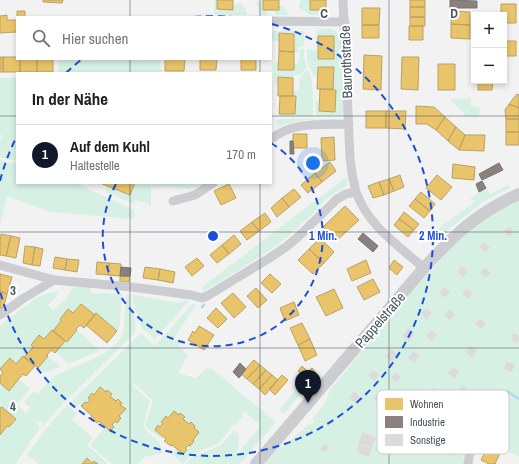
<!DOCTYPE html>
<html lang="de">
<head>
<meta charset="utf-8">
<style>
	:root { --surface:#fff; --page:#f6f6f6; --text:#202124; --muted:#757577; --line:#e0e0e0; --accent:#111827 }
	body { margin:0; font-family:"Archivo Narrow",sans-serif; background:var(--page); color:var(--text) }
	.controls { position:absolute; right:12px; top:12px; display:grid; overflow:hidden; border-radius:0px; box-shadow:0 2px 6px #0003 }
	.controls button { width:36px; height:36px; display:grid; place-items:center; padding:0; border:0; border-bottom:1px solid var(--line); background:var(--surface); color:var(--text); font:20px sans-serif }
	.you { position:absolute; left:313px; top:163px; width:14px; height:14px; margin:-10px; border:3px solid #fff; border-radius:50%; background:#1a73e8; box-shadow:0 0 0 6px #1a73e833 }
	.badge { display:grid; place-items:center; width:26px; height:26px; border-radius:50%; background:var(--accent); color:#fff; font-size:13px; font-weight:700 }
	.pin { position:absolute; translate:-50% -33px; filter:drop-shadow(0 1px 2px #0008) }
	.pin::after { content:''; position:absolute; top:21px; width:14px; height:12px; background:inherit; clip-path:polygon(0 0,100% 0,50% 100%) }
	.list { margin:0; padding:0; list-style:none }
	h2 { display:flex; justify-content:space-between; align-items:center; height:52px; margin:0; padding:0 16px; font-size:17px }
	h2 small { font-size:13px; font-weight:400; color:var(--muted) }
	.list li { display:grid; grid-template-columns:26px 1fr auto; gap:12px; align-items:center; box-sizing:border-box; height:60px; padding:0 16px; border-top:1px solid var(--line) }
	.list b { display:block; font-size:15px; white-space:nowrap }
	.list p { margin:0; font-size:13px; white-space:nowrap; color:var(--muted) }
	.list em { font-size:13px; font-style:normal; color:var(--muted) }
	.icon { flex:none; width:22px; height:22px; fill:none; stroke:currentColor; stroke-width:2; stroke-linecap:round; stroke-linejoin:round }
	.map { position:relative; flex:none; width:519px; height:464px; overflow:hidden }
	.search { position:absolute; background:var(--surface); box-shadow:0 2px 6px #0003; left:16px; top:16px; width:256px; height:44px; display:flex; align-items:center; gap:10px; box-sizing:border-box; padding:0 14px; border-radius:0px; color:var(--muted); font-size:15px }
	.panel { position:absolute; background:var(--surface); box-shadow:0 2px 6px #0003; left:16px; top:72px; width:256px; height:112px; border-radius:0px }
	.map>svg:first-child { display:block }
	.green { fill:#d6f1e3 }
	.homes { fill:#e9c46a; stroke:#b9a267 }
	.industry { fill:#8a817c; stroke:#767373 }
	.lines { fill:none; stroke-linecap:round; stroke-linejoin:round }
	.stream { stroke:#abdcee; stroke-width:2.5 }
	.building { fill:#dbdbdc; stroke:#e3e4e5 }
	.minor { stroke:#cccdd0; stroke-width:9 }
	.tertiary { stroke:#cccdd0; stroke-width:12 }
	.grid { fill:none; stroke:#48535f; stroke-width:1; stroke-opacity:0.55 }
	.ring { fill:none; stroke:#1d4ed8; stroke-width:2; stroke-dasharray:7 5 }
	.labels { text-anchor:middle; stroke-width:4; stroke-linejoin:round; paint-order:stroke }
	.street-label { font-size:14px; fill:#48535f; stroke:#fff }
	.key { fill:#fff; stroke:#c8cbcf; stroke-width:1 }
	.key-label { font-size:11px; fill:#48535f }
	.grid-label { font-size:13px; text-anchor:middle; font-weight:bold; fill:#48535f; stroke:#fff; stroke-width:4; stroke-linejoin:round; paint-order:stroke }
	.centre { fill:#1d4ed8; stroke:#fff; stroke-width:2 }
	.ring-label { font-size:12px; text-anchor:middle; font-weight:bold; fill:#1d4ed8; stroke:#fff; stroke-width:4; stroke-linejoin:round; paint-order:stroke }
</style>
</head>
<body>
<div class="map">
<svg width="519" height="464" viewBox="0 0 519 464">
	<rect width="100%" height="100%" fill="#f2f2f2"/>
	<path class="green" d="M214,0H217V9L233,10V6L240,3L246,9L247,15L214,14Z
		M263,0V10H279V6H283L288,13L287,15H275V11H267V15H260L256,2Z
		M301,0H310V10H326V15H310L299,7V4Z
		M322,29C332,29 338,28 339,40H341L344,112L342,116H316L315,101L319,102V111H335L336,90L333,89L334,68L318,67V76H313L307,59V49L318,50V59H334V36H318V46H316L317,31Z
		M271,31H304V46H302V47H298V53H294V34L279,33V41H274L271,38Z
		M300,49H304V57L307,68L304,70L300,75H294L293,78H279L278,85H275L274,77L271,65L274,62H279L294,70V65C301,63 299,56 300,49Z
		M59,59H161L160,64L162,73H58Z
		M308,70C314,82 313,102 313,116H279V114H295L296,96H293V91H299C299,82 299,76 308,70Z
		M0,78H17V161L0,157V141L2,136L0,134Z
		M471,98V106L480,107L479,117L466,116L450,99Z
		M277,119H340L337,120C324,120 311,119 299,121C291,122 285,126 277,127Z
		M0,160L6,162L17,163V183H76L134,210V219L51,212L7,196L0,225Z
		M346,177L348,179L347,185L345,187L329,197L306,220L284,240L264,254L205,291H202V287L206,284Z
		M508,182L510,188L484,201L449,229L432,245L425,238L475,202L470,198L486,188L490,194L508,185L507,183Z
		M135,183H205C194,192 181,187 168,187C162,187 157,188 151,188V206L149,205L148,203L135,200L134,204L105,192L107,186L130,195Z
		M519,200V457L478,435L474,434L471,446L468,464H264L278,448L283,447L309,424L311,425L314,421L312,420C320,410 327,402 330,390L402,303L452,247L472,229L492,214Z
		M75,286H91V293L122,294L119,329L117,331L96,314L95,315L81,304L73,313L68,310L60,319L61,321L53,331L52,330L44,339L39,336L31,345L33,347L16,364L10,358L0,369V325L38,297L49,293L59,291L55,298L48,305L53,311L67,298L71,290Z
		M127,294L130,295C130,309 138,319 135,332L56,411L43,426L41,421L36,422L40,429L32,439L16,464H0V435L7,426L9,427L16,419L0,405V383L19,379L30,389L17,404L26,413L30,408L24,402L34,391L38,394C43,388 49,380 55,376C78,363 110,358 123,334Z
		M133,295L180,303L185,300L189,301L155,339L142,328L133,302Z
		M193,303L196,305L173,339L181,343L178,347L182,349L188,356L178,373L196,378L206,369H212L276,422L240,464H186L193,457L221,445L232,432L234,431L239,435L237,454L261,426L244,411L242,414L243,416L235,425L234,424L219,443L191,455L183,464L172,454L177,449L183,454L187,450L185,448L189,445L190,446L194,441L193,440L199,432L194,428L195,426L191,422L189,424L183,419L185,417L181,413L179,415L174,411L168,418L166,416L161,421L163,423L160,427L158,426L155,430L163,437L161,439L145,426L153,401L134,383L132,385L150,401L143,426L149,434L158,440L163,453L144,457L138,464H112L90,445L105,427L110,431L112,425L115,421L117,422L121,418L119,416L126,409L120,405L122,402L118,399L116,401L110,396L111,393L107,390L106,392L100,388L94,395L92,393L88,398L90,400L87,403L85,402L81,406L79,404L77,407L72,401L139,335H143L155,346Z
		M77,330L100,351L68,364L56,352L65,341L67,342Z
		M48,356L61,367L44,373L38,368Z
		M306,378L311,382L284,414L279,410Z
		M67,405L77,413L72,420L93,437L87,445L108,464H98L94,461L92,463L87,458L82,464H39L27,455L46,429Z"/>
	<path class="homes" d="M43,0H63L62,3L43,2Z
		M217,0H233V10L217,9Z
		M263,0H279V10H263Z
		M310,0H326V10H310Z
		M410,0H425V7H410Z
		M501,4H516V23H504V15H501Z
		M410,7H425V17H410Z
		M362,8H380L379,25H362Z
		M17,11H25V17H17V20Z
		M451,11L470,12V25L451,24Z
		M7,15V20H17V32L0,33V16Z
		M410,17H425V26H410Z
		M451,24L470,25V39L451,38Z
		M362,25H379V38H362Z
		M409,26H423V40H409Z
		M279,33L294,34V52L279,51Z
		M318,36H334V59H318Z
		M504,41H516V56H504Z
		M279,51L294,52V70H278Z
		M364,55L382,56L381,90L363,89Z
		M0,57H3V72H0Z
		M3,57H17V59H20V72H3Z
		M402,57H419L418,90L401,89Z
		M20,59H37V72H20Z
		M37,59H53V72H37Z
		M165,59H185L184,71H165Z
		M200,59H217L216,70H200Z
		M241,59H256V70H241Z
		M438,64H455V90H438Z
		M318,67H334L333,89H317Z
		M278,77L293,78V96H278Z
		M478,81H493L492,90H478Z
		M320,89L336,90L335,112L319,111Z
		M517,94L519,95V108L509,104Z
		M280,96H296L295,114H279Z
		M509,104L519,108V119H506L505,110Z
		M416,106L434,107L445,117L436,130L427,124H416Z
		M366,111H386V128H366Z
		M386,111H406L405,129L386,128Z
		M445,117L456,127L448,141L436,130Z
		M506,119H519V132H506Z
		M456,127L465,135L459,150L448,141Z
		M506,132H519V145H506Z
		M293,134H307V148H293Z
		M465,135H485L484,151L459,150Z
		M334,137L335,160L322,161L321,138Z
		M330,162L336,171L322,182L315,173Z
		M453,164L475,167L474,180L452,178Z
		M315,173L322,182L308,193L301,185Z
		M400,175L404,187L394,191L389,179Z
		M437,175L452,187L441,200L426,188Z
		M389,179L394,191L384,195L379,182Z
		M379,182L384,195L373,198L368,186Z
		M100,183H135L130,195Z
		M229,184L236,198L221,205L214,191Z
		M294,189L301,197L289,207L282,198Z
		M421,192L435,204L430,211L415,199Z
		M282,198L289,207L277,217L271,208Z
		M415,199L430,211L424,218L409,206Z
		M345,206L359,220L336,241L323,227Z
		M404,212L419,224L414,230L399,219Z
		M265,213L271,222L259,231L252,222Z
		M399,219L414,230L408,237L394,225Z
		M252,222L259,231L247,240L240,231Z
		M1,234L11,236L6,256L0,255V241Z
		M234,235L241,244L229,254L222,245Z
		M11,236L20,238L16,258L6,256Z
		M320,238L334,252L324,263L309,249Z
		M222,245L229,254L217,263L210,255Z
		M25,246L35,247L32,265L23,263Z
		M35,247L43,249L40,266L32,265Z
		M309,249L324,263L313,274L298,260Z
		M55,257L67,259L65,270L53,268Z
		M197,258L204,266L192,276L185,267Z
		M67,259L79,260L77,272L65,270Z
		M366,260L371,273L352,281L347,269Z
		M394,260L403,267L397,275L389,268Z
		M97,262L109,263L108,275L96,274Z
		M109,263L121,264L120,276L108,275Z
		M145,267L160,269L158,280L143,278Z
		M160,269L175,272L173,283L158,280Z
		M0,274L12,277L7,294L0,291Z
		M270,274L281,284L272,293L261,283Z
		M120,276H130L129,282H120Z
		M373,279L380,292L364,300L357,287Z
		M256,288L267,300L258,308L247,296Z
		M334,289L343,308L326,316L316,297Z
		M0,291L7,294L3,309L0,308Z
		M233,293L246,307L234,318L221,303Z
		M294,302L299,315L285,321L280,308Z
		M81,304L95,315L84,328L80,325L76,329L77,330L67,342L53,331L61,321L60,319L68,309L73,313Z
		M216,308L227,319L218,328L207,318Z
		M96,313L117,331L107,343L86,325Z
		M302,323L310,339L298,345L290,328Z
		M199,326L214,335L204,350L188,340L193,331L195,333Z
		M52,330L65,341L55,353L51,350L47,355L48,356L38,368L24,357L33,347L31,345L39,335L44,339Z
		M310,339L317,355L305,361L298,345Z
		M23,356L35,366L26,376L23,374L9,391L0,383V376L3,373L0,369L10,358L16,364Z
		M254,360L260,365L247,379L241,374Z
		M260,365L266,370L253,384L247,379Z
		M302,366L308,372L304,376L298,371Z
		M312,368L316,373L309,380L304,376Z
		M266,370L272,375L259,389L253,384Z
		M272,375L278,380L265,395L259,389Z
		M282,375L288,380L275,395L269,389Z
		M100,387L106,392L107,390L112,394L110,396L116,401L118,399L122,403L120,405L126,409L119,416L121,418L117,423L115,421L112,425L114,427L110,431L99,421L97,423L91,418L92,416L81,406L85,402L87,403L90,400L88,398L92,393L94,395Z
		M2,407L16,419L9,427L7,426L0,435V408Z
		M174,411L179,415L180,413L185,417L183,419L189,424L191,422L195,426L194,428L199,432L193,440L194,441L190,446L189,445L185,448L187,450L183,454L172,445L171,446L164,441L166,439L155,430L158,425L160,427L163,423L161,422L166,416L168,418Z
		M478,436L492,443L491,446L501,451L495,464H489L481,460L486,450L484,449V450L476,446Z
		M87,458L92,463L94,461L98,464H82Z"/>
	<path class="industry" d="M450,0L477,1V8H450Z
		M290,141H293L294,154H290Z
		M499,163L503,170L482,180L479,174Z
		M482,181L486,188L479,192L476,184Z
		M363,233L378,246L373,252L358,239Z
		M121,267L131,268L130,276H120Z
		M240,363L246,369L239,378L233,372Z"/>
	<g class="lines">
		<path class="stream" d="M202,307L204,305
			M507,391L519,399"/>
	</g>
	<path class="building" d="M510,226L514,233L508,237L504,230Z
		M484,242L490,247L485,253L479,247Z
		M462,266L468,271L463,277L457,272Z
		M485,267L491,273L486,278L480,273Z
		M444,287L450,292L445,298L439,293Z
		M467,288L473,294L468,299L462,294Z
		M426,308L432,313L427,319L421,314Z
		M449,309L455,314L450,320L444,315Z
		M480,318L486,324L481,329L475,324Z
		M408,328L415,333L409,341L402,336Z
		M431,330L437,335L432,341L426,336Z
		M513,333L519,335V343L511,341Z
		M470,346L477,351L472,358L465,352Z
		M391,349L398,355L392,362L385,356Z
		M414,351L420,356L414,363L408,358Z
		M506,361L515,364L512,372L504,369Z
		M453,367L459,372L454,379L447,373Z
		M373,370L379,375L374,381L368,376Z
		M395,372L401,377L397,383L391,378Z
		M463,385L468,389L463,396L457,391Z
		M434,387L440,393L435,399L429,393Z
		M354,391L360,397L355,403L349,398Z
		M378,393L384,398L379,404L373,399Z
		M362,432L376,437L372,448L358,444Z
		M324,444L329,447L325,453L320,449Z
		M358,444L372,448L369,457L358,453L357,450Z
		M448,447L455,449L453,456L446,454Z"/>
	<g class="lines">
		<path class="minor" d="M343,0L350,158C351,170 353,181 356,192C369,227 398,245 424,268
			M271,21L345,22
			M271,139C294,121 321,125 349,124
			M173,201L195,195L213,183
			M0,265L54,280L132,287L191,295L202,298L209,295L268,259L286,247L299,236L337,199L346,194L356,192
			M0,315L24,298L54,280
			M468,464L471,446"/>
		<path class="tertiary" d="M256,464L424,268C454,235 478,212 519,194"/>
	</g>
	<path class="grid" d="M130,0V17M260,0V17M389,0V464M130,59V73M260,59V73M0,116H17M271,116H519M130,183V464M260,183V464M0,232H519M0,348H519"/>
	<g class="ring">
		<path d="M271 143A110 110 0 1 1 116 184"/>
		<path d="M0 181A220 220 0 0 1 17 136M66 73A220 220 0 0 1 82 59M194 17A220 220 0 0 1 232 17M272 24A220 220 0 1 1 0 291"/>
	</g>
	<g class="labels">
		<g class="street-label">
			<text transform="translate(346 62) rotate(-92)" y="5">Baurothstraße</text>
			<text transform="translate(380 320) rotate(-49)" y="5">Pappelstraße</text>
		</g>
	</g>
	<rect x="377" y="390" width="132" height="64" rx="6" class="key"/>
	<rect x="385" y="398" width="18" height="12" fill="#e9c46a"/>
	<rect x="385" y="416" width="18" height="12" fill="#8a817c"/>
	<rect x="385" y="434" width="18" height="12" fill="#dbdbdc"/>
	<g class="key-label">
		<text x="410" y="408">Wohnen</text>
		<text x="410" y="426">Industrie</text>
		<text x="410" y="444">Sonstige</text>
	</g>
	<g class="grid-label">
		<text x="324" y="18">C</text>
		<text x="454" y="18">D</text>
		<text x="13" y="295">3</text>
		<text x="13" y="411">4</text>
	</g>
	<circle cx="213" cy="236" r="6" class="centre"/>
	<g class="ring-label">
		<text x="323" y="240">1 Min.</text>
		<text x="433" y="240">2 Min.</text>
	</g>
</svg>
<div class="controls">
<button>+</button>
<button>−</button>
</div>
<div class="you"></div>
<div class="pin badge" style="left:308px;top:403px">1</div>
<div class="search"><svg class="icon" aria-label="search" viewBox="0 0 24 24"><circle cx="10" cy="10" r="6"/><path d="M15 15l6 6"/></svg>Hier suchen</div>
<section class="panel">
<h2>In der Nähe<small></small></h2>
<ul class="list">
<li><span class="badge">1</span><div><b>Auf dem Kuhl</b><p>Haltestelle</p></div><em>170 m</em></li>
</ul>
</section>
</div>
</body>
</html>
